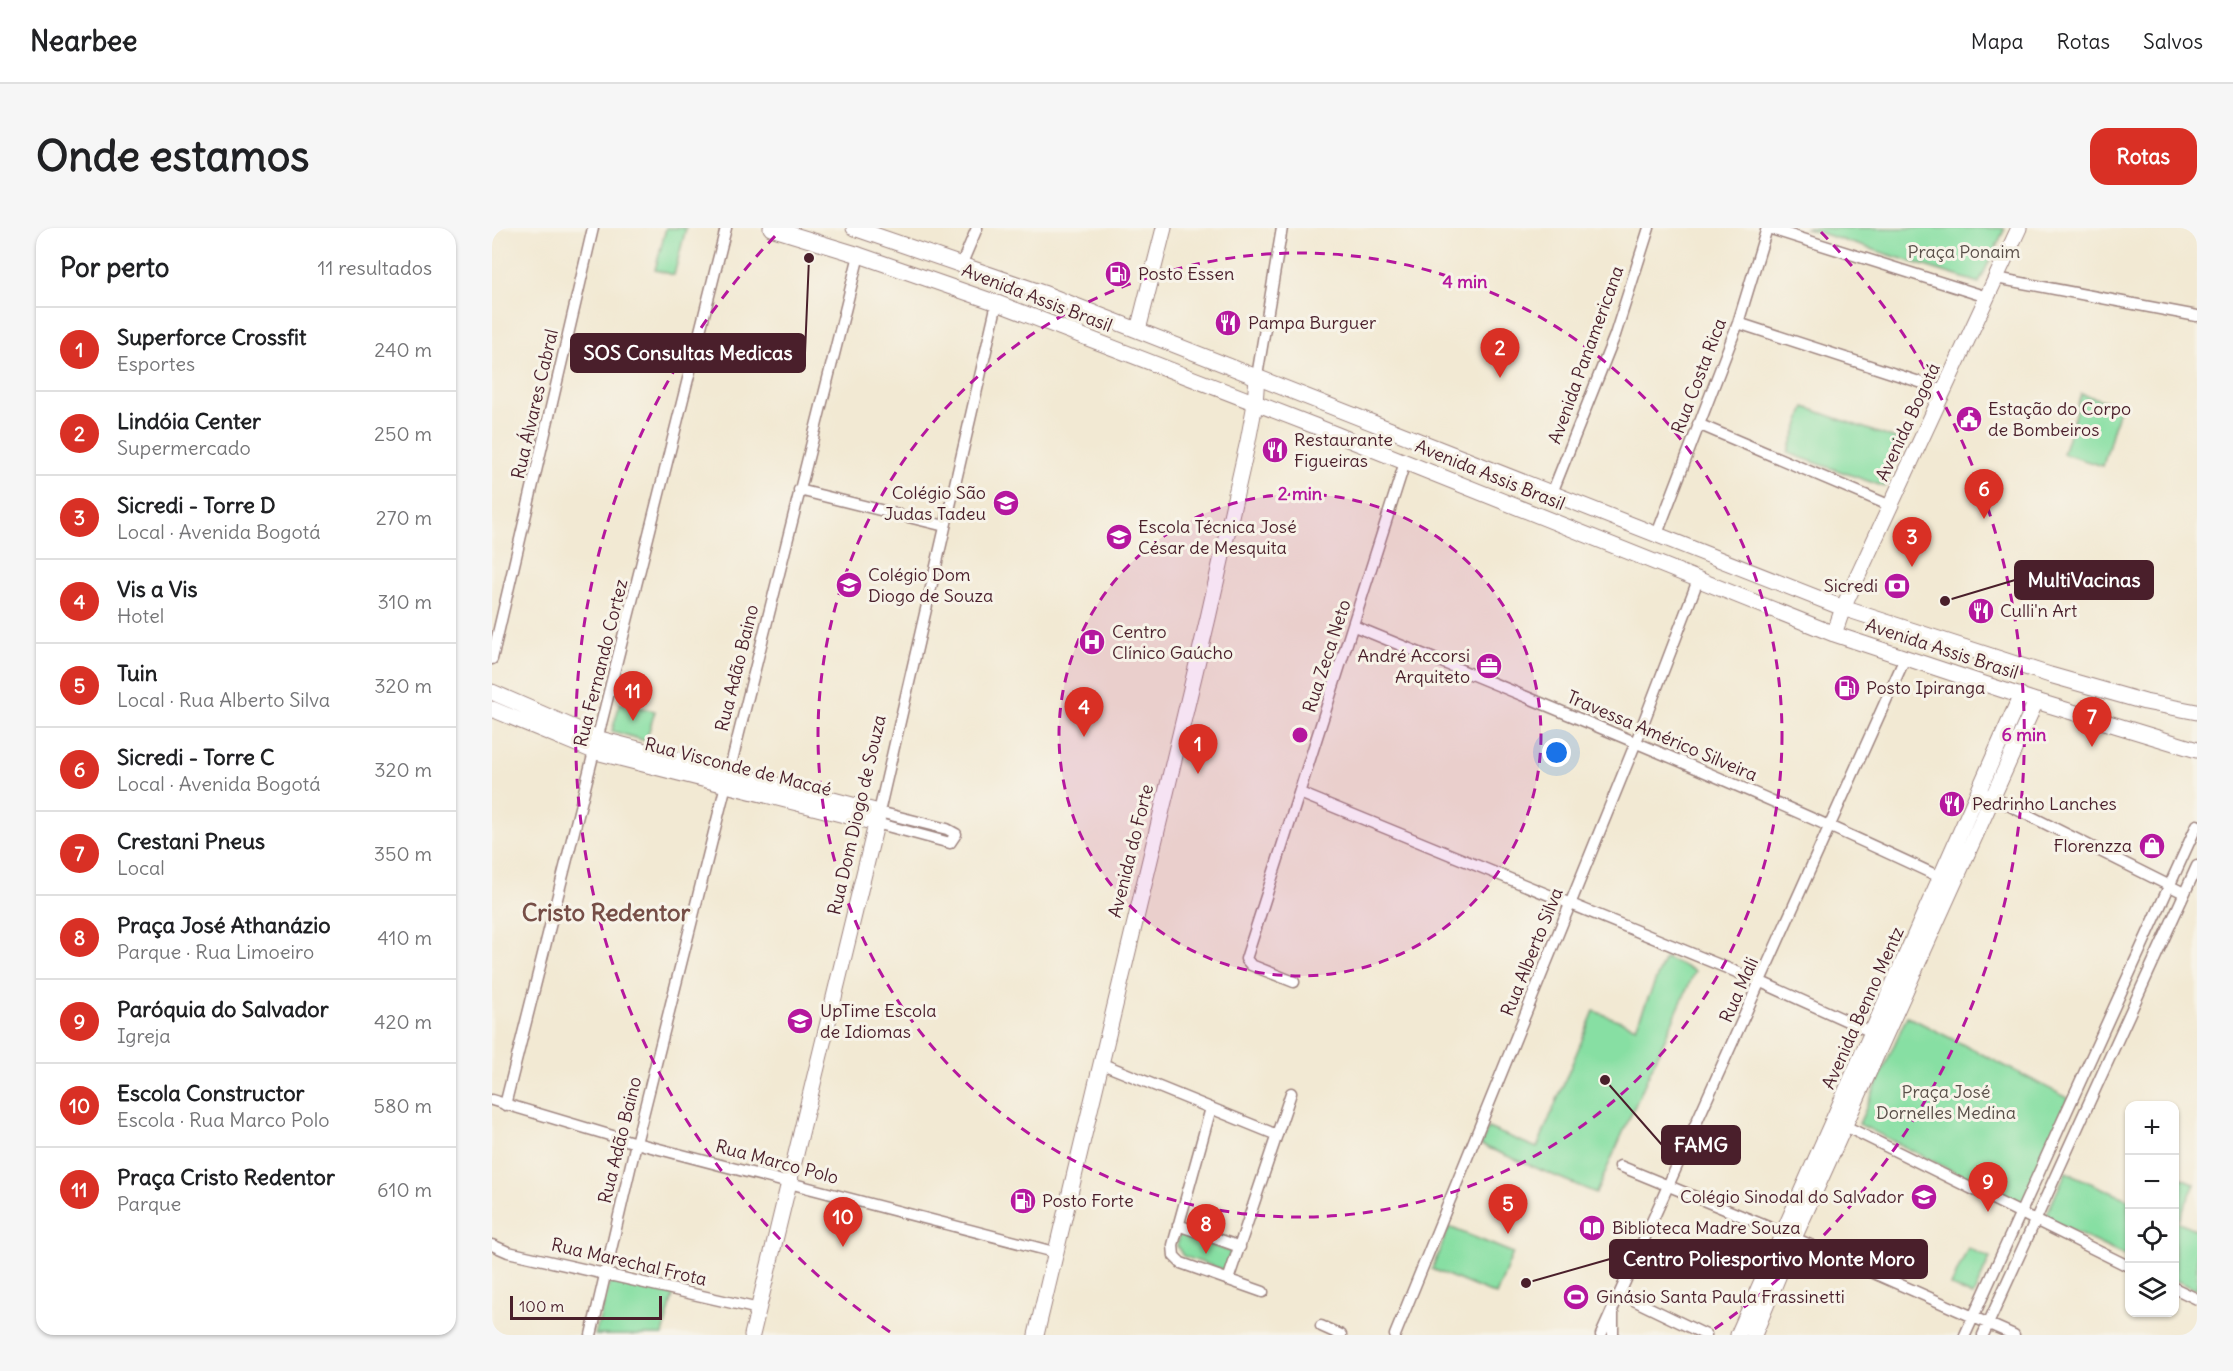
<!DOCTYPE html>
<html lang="pt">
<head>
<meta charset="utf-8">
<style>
	:root { --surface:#fff; --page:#f6f6f6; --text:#202124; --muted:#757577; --line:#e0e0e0; --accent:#d93025 }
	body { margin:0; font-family:Delius,sans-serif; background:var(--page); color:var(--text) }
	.controls { position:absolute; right:18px; bottom:18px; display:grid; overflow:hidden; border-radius:12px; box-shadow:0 2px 4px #0004 }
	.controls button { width:54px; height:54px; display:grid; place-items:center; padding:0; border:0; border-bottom:2px solid var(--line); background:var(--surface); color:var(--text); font:30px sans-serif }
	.scale { position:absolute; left:18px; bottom:15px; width:152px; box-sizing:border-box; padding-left:6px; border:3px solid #4a1f2b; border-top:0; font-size:16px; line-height:21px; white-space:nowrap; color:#4a1f2b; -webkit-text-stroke:4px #f7f3e8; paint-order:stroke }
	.you { position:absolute; left:1065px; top:525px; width:21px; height:21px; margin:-15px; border:4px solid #fff; border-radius:50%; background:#1a73e8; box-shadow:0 0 0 9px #1a73e833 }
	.badge { display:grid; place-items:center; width:39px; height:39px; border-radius:50%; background:var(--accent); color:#fff; font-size:20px; font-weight:700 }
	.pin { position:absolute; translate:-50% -50px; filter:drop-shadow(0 2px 3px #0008) }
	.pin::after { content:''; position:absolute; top:32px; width:21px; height:18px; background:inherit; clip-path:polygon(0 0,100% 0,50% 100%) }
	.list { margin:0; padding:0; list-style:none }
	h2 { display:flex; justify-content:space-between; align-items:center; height:78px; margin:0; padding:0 24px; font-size:26px }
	h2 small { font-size:20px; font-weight:400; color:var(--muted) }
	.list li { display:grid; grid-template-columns:39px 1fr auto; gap:18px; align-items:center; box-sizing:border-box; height:84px; padding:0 24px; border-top:2px solid var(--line) }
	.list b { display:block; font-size:22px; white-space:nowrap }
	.list p { margin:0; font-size:20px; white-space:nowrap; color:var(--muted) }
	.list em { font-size:20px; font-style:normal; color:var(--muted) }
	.icon { flex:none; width:33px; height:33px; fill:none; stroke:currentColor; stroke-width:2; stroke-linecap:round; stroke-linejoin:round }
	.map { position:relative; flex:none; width:1705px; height:1107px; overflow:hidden; border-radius:18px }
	header { display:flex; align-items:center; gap:36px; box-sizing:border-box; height:84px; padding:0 30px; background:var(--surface); border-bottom:2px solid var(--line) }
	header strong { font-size:28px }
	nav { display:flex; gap:33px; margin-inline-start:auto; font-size:21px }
	.intro { display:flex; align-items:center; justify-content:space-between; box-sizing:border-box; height:144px; padding:0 36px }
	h1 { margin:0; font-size:42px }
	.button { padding:15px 27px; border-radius:18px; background:var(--accent); color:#fff; font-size:21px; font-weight:700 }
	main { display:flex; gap:36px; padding:0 36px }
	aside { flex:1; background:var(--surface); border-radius:18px; box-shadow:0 2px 4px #0004 }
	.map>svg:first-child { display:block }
	.green { fill:#87dfa3; stroke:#687f67; stroke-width:1.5 }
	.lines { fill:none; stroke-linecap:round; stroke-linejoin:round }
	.street-casing { stroke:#9e847f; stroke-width:13 }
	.secondary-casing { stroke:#9e847f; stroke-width:17 }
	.street { stroke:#fff; stroke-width:10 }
	.secondary { stroke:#fff; stroke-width:15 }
	.ring { fill:none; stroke:#b5179e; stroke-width:3; stroke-dasharray:10 8 }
	.labels { text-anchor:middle; stroke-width:6; stroke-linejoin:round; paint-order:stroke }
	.park-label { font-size:18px; fill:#594f49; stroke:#f7f3e8 }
	.poi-label { font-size:18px; fill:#4a1f2b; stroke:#f7f3e8; text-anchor:start }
	.street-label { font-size:18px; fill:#4a1f2b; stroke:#f7f3e8 }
	.district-label { font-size:24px; font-weight:bold; fill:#764e47; stroke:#f7f3e8 }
	.centre { fill:#b5179e; stroke:#f7f3e8; stroke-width:3 }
	.ring-label { font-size:18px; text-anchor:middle; font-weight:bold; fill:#b5179e; stroke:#f7f3e8; stroke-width:6; stroke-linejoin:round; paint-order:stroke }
	.leader { fill:none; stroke:#4a1f2b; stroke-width:2 }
	.callout-dot { fill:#4a1f2b; stroke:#f7f3e8; stroke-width:2 }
	.callout { fill:#4a1f2b; stroke:#4a1f2b; stroke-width:2 }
	.callout-label { font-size:20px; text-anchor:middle; font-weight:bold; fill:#fff }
</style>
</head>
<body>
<header>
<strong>Nearbee</strong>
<nav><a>Mapa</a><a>Rotas</a><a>Salvos</a></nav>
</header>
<div class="intro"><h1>Onde estamos</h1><a class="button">Rotas</a></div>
<main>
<aside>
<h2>Por perto<small>11 resultados</small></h2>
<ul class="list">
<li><span class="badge">1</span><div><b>Superforce Crossfit</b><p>Esportes</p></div><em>240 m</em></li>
<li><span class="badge">2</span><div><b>Lindóia Center</b><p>Supermercado</p></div><em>250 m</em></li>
<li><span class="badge">3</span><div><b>Sicredi - Torre D</b><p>Local · Avenida Bogotá</p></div><em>270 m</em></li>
<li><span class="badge">4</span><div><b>Vis a Vis</b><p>Hotel</p></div><em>310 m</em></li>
<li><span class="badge">5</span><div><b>Tuin</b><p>Local · Rua Alberto Silva</p></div><em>320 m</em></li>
<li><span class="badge">6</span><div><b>Sicredi - Torre C</b><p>Local · Avenida Bogotá</p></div><em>320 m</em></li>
<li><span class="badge">7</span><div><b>Crestani Pneus</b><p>Local</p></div><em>350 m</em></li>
<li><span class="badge">8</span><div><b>Praça José Athanázio</b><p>Parque · Rua Limoeiro</p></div><em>410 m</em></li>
<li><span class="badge">9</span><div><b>Paróquia do Salvador</b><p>Igreja</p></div><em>420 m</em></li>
<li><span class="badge">10</span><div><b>Escola Constructor</b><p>Escola · Rua Marco Polo</p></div><em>580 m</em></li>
<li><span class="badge">11</span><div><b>Praça Cristo Redentor</b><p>Parque</p></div><em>610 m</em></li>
</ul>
</aside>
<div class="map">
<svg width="1705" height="1107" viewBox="0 0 1705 1107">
	<rect width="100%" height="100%" fill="#f7f3e8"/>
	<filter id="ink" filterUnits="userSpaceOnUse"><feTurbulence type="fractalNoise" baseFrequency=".0167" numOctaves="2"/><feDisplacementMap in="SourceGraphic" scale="12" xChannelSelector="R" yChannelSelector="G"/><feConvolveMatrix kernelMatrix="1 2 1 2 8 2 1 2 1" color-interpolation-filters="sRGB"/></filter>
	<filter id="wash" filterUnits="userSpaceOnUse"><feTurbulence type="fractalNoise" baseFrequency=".008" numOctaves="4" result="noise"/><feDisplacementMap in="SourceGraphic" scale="24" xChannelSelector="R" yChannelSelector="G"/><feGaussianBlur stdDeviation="1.35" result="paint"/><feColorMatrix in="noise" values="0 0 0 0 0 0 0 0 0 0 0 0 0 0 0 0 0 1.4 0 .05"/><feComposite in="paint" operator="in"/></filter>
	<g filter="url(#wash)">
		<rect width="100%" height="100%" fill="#f2e9d3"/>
		<path class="green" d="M174,0H194L182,47L163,42Z
			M1312,0H1513L1487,55Z
			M1589,166L1628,177L1611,238L1571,226Z
			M1313,179L1409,213L1393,259L1296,225Z
			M128,475L163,483L154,513L120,503Z
			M1173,730L1203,743L1104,965L989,917L996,900L1045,920L1102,783L1144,799Z
			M1415,788L1576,870L1530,978L1367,896Z
			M1574,944L1637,972V1030L1553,990Z
			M1685,948L1703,956L1687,991L1683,989Z
			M1682,992L1705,1002V1062L1683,1052Z
			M957,999L1021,1025L1004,1067L940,1041Z
			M687,1006L739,1024L732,1042L691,1028L685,1018Z
			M1476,1020L1498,1030L1481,1068L1459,1058Z
			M119,1050L182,1064L171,1107H103Z"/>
	</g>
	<g filter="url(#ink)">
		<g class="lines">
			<defs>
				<path id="street" d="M1276,0L1495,69
					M470,35L485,0
					M1504,50L1705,88
					M1246,95L1452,162
					M765,148L790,0
					M1206,196L1399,278
					M307,262L453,298
					M1060,265L1123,107L1157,0
					M1165,306L1246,95L1275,0
					M862,398C1061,480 1260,560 1454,652
					M0,431L101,0
					M1488,563L1692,665
					M808,565L1269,754L1384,806
					M384,595L458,615L464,606L455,601L387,584L505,75
					M802,754L759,737L754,731L913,234
					M608,835L785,907
					M0,872L144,915L562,1024
					M13,877L234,0
					M719,880L681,1017L682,1028L689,1035L771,1064
					M1347,895L1638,1039
					M1128,938L1291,1005L1522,1107
					M686,997L748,1019
					M0,1017L16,1024L267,1081
					M736,1052L799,865
					M1682,1060L1705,1071
					M1129,1066L1214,1107
					M829,1098L849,1107
					M99,1107L144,915L367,27
					M903,1107L1144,514L1206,352
					M1109,1107L1413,430
					M1121,1107V1086
					M1473,1107L1705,597
					M1491,1107L1705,638"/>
				<path id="secondary" d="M279,0L367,27L505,75L823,198L1342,406L1544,473L1705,522
					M362,0L551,65L1351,380L1558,447L1653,474L1705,484
					M646,102L672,0
					M1342,406L1351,380L1527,0
					M0,464L108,511L387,584L260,1107
					M0,481L104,524L384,595
					M544,1107L716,390L756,213L763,176L765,148
					M1246,1107L1529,467
					M1262,1107L1302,1010L1544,473"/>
			</defs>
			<use href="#street" class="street-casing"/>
			<use href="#secondary" class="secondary-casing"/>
			<use href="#street" class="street"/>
			<use href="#secondary" class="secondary"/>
		</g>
	</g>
	<circle cx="808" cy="507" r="241" fill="#b5179e" fill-opacity=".12"/>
	<g class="ring">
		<circle cx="808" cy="507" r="241"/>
		<circle cx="808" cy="507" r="482"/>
		<path d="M398 1104A724 724 0 0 1 287 4M1329 4A724 724 0 0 1 1218 1104"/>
	</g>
	<defs>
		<symbol id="fuel-disc" viewBox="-11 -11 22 22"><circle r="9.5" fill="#b5179e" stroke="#f7f3e8"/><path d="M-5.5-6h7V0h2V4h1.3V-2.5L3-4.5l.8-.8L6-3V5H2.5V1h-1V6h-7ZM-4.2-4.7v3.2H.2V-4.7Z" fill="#fff"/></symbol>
		<symbol id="restaurant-disc" viewBox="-11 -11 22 22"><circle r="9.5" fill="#b5179e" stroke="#f7f3e8"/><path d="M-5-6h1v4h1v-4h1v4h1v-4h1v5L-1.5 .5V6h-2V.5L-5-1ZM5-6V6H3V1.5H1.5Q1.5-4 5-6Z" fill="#fff"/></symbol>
		<symbol id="civic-disc" viewBox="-11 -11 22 22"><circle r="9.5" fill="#b5179e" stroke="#f7f3e8"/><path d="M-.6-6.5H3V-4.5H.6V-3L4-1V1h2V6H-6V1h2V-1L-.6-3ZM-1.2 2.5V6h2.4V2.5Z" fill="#fff"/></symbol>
		<symbol id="school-disc" viewBox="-11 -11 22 22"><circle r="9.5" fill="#b5179e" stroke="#f7f3e8"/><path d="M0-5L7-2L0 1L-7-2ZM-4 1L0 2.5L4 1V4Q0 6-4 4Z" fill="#fff"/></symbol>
		<symbol id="bank-disc" viewBox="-11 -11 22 22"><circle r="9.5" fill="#b5179e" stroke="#f7f3e8"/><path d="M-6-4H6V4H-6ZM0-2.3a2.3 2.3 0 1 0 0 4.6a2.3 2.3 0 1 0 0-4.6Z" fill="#fff"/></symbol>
		<symbol id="hospital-disc" viewBox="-11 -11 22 22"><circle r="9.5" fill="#b5179e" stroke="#f7f3e8"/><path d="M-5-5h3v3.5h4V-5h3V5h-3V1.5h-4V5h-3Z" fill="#fff"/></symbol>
		<symbol id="office-disc" viewBox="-11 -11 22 22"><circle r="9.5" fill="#b5179e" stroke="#f7f3e8"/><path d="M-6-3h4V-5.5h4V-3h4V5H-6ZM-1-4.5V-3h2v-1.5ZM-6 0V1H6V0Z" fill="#fff"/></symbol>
		<symbol id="shop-disc" viewBox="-11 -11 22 22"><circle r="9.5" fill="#b5179e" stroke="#f7f3e8"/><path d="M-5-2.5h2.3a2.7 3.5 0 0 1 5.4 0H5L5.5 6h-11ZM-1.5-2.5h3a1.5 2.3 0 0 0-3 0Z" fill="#fff"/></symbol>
		<symbol id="library-disc" viewBox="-11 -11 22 22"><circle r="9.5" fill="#b5179e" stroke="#f7f3e8"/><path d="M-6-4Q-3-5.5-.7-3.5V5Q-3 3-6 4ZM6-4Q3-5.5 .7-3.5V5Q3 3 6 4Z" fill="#fff"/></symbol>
		<symbol id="stadium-disc" viewBox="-11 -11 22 22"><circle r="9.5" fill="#b5179e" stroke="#f7f3e8"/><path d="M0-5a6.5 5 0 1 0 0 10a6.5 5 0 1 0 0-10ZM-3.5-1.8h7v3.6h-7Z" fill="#fff"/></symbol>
	</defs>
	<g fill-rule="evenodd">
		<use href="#fuel-disc" x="611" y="31" width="30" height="30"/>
		<use href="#restaurant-disc" x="721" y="80" width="30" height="30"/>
		<use href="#civic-disc" x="1462" y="176" width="30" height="30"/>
		<use href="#restaurant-disc" x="768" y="207" width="30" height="30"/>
		<use href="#school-disc" x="499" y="260" width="30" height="30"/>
		<use href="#school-disc" x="612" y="294" width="30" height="30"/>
		<use href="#school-disc" x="342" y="342" width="30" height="30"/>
		<use href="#bank-disc" x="1390" y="343" width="30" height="30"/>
		<use href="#restaurant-disc" x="1474" y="368" width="30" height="30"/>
		<use href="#hospital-disc" x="585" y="399" width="30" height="30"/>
		<use href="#office-disc" x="982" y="423" width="30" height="30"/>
		<use href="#fuel-disc" x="1340" y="445" width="30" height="30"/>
		<use href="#restaurant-disc" x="1445" y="561" width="30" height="30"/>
		<use href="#shop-disc" x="1645" y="603" width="30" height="30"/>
		<use href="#school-disc" x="293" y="778" width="30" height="30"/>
		<use href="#school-disc" x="1417" y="954" width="30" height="30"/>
		<use href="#fuel-disc" x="516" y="958" width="30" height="30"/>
		<use href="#library-disc" x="1085" y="985" width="30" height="30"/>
		<use href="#stadium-disc" x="1069" y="1054" width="30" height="30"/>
	</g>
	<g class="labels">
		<g class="park-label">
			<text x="1472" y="30">Praça Ponaim</text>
			<text x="1454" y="870">Praça José<tspan x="1454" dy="21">Dornelles Medina</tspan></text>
		</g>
		<g class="poi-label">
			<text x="646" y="52">Posto Essen</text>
			<text x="756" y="101">Pampa Burguer</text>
			<text x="1496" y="187">Estação do Corpo<tspan x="1496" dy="21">de Bombeiros</tspan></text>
			<text x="802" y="218">Restaurante<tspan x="802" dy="21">Figueiras</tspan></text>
			<text x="494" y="271" text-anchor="end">Colégio São<tspan x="494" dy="21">Judas Tadeu</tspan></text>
			<text x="646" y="305">Escola Técnica José<tspan x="646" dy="21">César de Mesquita</tspan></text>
			<text x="376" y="353">Colégio Dom<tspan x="376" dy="21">Diogo de Souza</tspan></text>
			<text x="1386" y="364" text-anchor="end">Sicredi</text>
			<text x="1508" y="389">Culli'n Art</text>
			<text x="620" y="410">Centro<tspan x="620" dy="21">Clínico Gaúcho</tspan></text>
			<text x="978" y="434" text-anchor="end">André Accorsi<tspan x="978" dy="21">Arquiteto</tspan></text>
			<text x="1374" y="466">Posto Ipiranga</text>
			<text x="1480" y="582">Pedrinho Lanches</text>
			<text x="1640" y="624" text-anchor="end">Florenzza</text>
			<text x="328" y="789">UpTime Escola<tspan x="328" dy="21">de Idiomas</tspan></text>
			<text x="1412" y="975" text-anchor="end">Colégio Sinodal do Salvador</text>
			<text x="550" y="979">Posto Forte</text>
			<text x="1120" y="1006">Biblioteca Madre Souza</text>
			<text x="1104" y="1075">Ginásio Santa Paula Frassinetti</text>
		</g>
		<g class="street-label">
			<text transform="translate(545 70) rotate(21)" y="6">Avenida Assis Brasil</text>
			<text transform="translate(1094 127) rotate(-70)" y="6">Avenida Panamericana</text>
			<text transform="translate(1207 148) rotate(-69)" y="6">Rua Costa Rica</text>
			<text transform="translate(43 176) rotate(-77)" y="6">Rua Álvares Cabral</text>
			<text transform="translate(1416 194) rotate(-65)" y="6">Avenida Bogotá</text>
			<text transform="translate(998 247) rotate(22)" y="6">Avenida Assis Brasil</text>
			<text transform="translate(1450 421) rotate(18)" y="6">Avenida Assis Brasil</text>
			<text transform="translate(835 428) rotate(-72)" y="6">Rua Zeca Neto</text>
			<text transform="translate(109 435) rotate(-76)" y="6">Rua Fernando Cortez</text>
			<text transform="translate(245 440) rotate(-76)" y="6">Rua Adão Baino</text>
			<text transform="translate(1170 508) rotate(23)" y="6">Travessa Américo Silveira</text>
			<text transform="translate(246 539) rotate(14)" y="6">Rua Visconde de Macaé</text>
			<text transform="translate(365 587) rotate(-77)" y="6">Rua Dom Diogo de Souza</text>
			<text transform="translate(639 623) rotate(-76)" y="6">Avenida do Forte</text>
			<text transform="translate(1040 724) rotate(-68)" y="6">Rua Alberto Silva</text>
			<text transform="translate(1247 762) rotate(-66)" y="6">Rua Mali</text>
			<text transform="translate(1371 780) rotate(-66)" y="6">Avenida Benno Mentz</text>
			<text transform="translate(128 912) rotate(-76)" y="6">Rua Adão Baino</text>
			<text transform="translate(285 934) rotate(15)" y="6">Rua Marco Polo</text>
			<text transform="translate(137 1034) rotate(13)" y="6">Rua Marechal Frota</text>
		</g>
		<g class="district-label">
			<text x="114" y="693">Cristo Redentor</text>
		</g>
	</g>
	<circle cx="808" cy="507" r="9" class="centre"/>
	<g class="ring-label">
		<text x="973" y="60">4 min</text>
		<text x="808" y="272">2 min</text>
		<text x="1532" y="513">6 min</text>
	</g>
	<path class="leader" d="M317 30L313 125M1453 373L1523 352M1113 852L1170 917M1034 1055L1118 1031"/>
	<g class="callout-dot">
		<circle cx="317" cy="30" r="6"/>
		<circle cx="1453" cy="373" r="6"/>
		<circle cx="1113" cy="852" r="6"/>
		<circle cx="1034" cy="1055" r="6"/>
	</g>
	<g class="callout">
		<rect x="79" y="106" width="234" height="38" rx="6"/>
		<rect x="1523" y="333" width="138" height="38" rx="6"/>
		<rect x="1170" y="898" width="78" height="38" rx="6"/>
		<rect x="1118" y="1012" width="317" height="38" rx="6"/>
	</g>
	<g class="callout-label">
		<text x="196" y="132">SOS Consultas Medicas</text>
		<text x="1592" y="359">MultiVacinas</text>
		<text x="1209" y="924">FAMG</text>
		<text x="1277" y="1038">Centro Poliesportivo Monte Moro</text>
	</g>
</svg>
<div class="controls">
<button>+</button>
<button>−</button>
<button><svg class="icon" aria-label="locate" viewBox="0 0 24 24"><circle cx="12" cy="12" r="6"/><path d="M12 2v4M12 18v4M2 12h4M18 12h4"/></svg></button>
<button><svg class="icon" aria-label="layers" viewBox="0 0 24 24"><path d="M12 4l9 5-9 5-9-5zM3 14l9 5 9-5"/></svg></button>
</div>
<div class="scale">100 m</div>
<div class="you"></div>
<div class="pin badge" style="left:706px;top:546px">1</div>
<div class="pin badge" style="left:1008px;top:150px">2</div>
<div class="pin badge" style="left:1420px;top:339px">3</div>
<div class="pin badge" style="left:592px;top:509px">4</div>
<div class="pin badge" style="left:1016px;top:1006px">5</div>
<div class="pin badge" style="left:1492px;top:291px">6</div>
<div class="pin badge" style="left:1600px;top:519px">7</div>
<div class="pin badge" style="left:714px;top:1026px">8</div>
<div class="pin badge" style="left:1496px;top:984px">9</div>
<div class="pin badge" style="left:351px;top:1019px">10</div>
<div class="pin badge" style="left:141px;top:493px">11</div>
</div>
</main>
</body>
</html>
